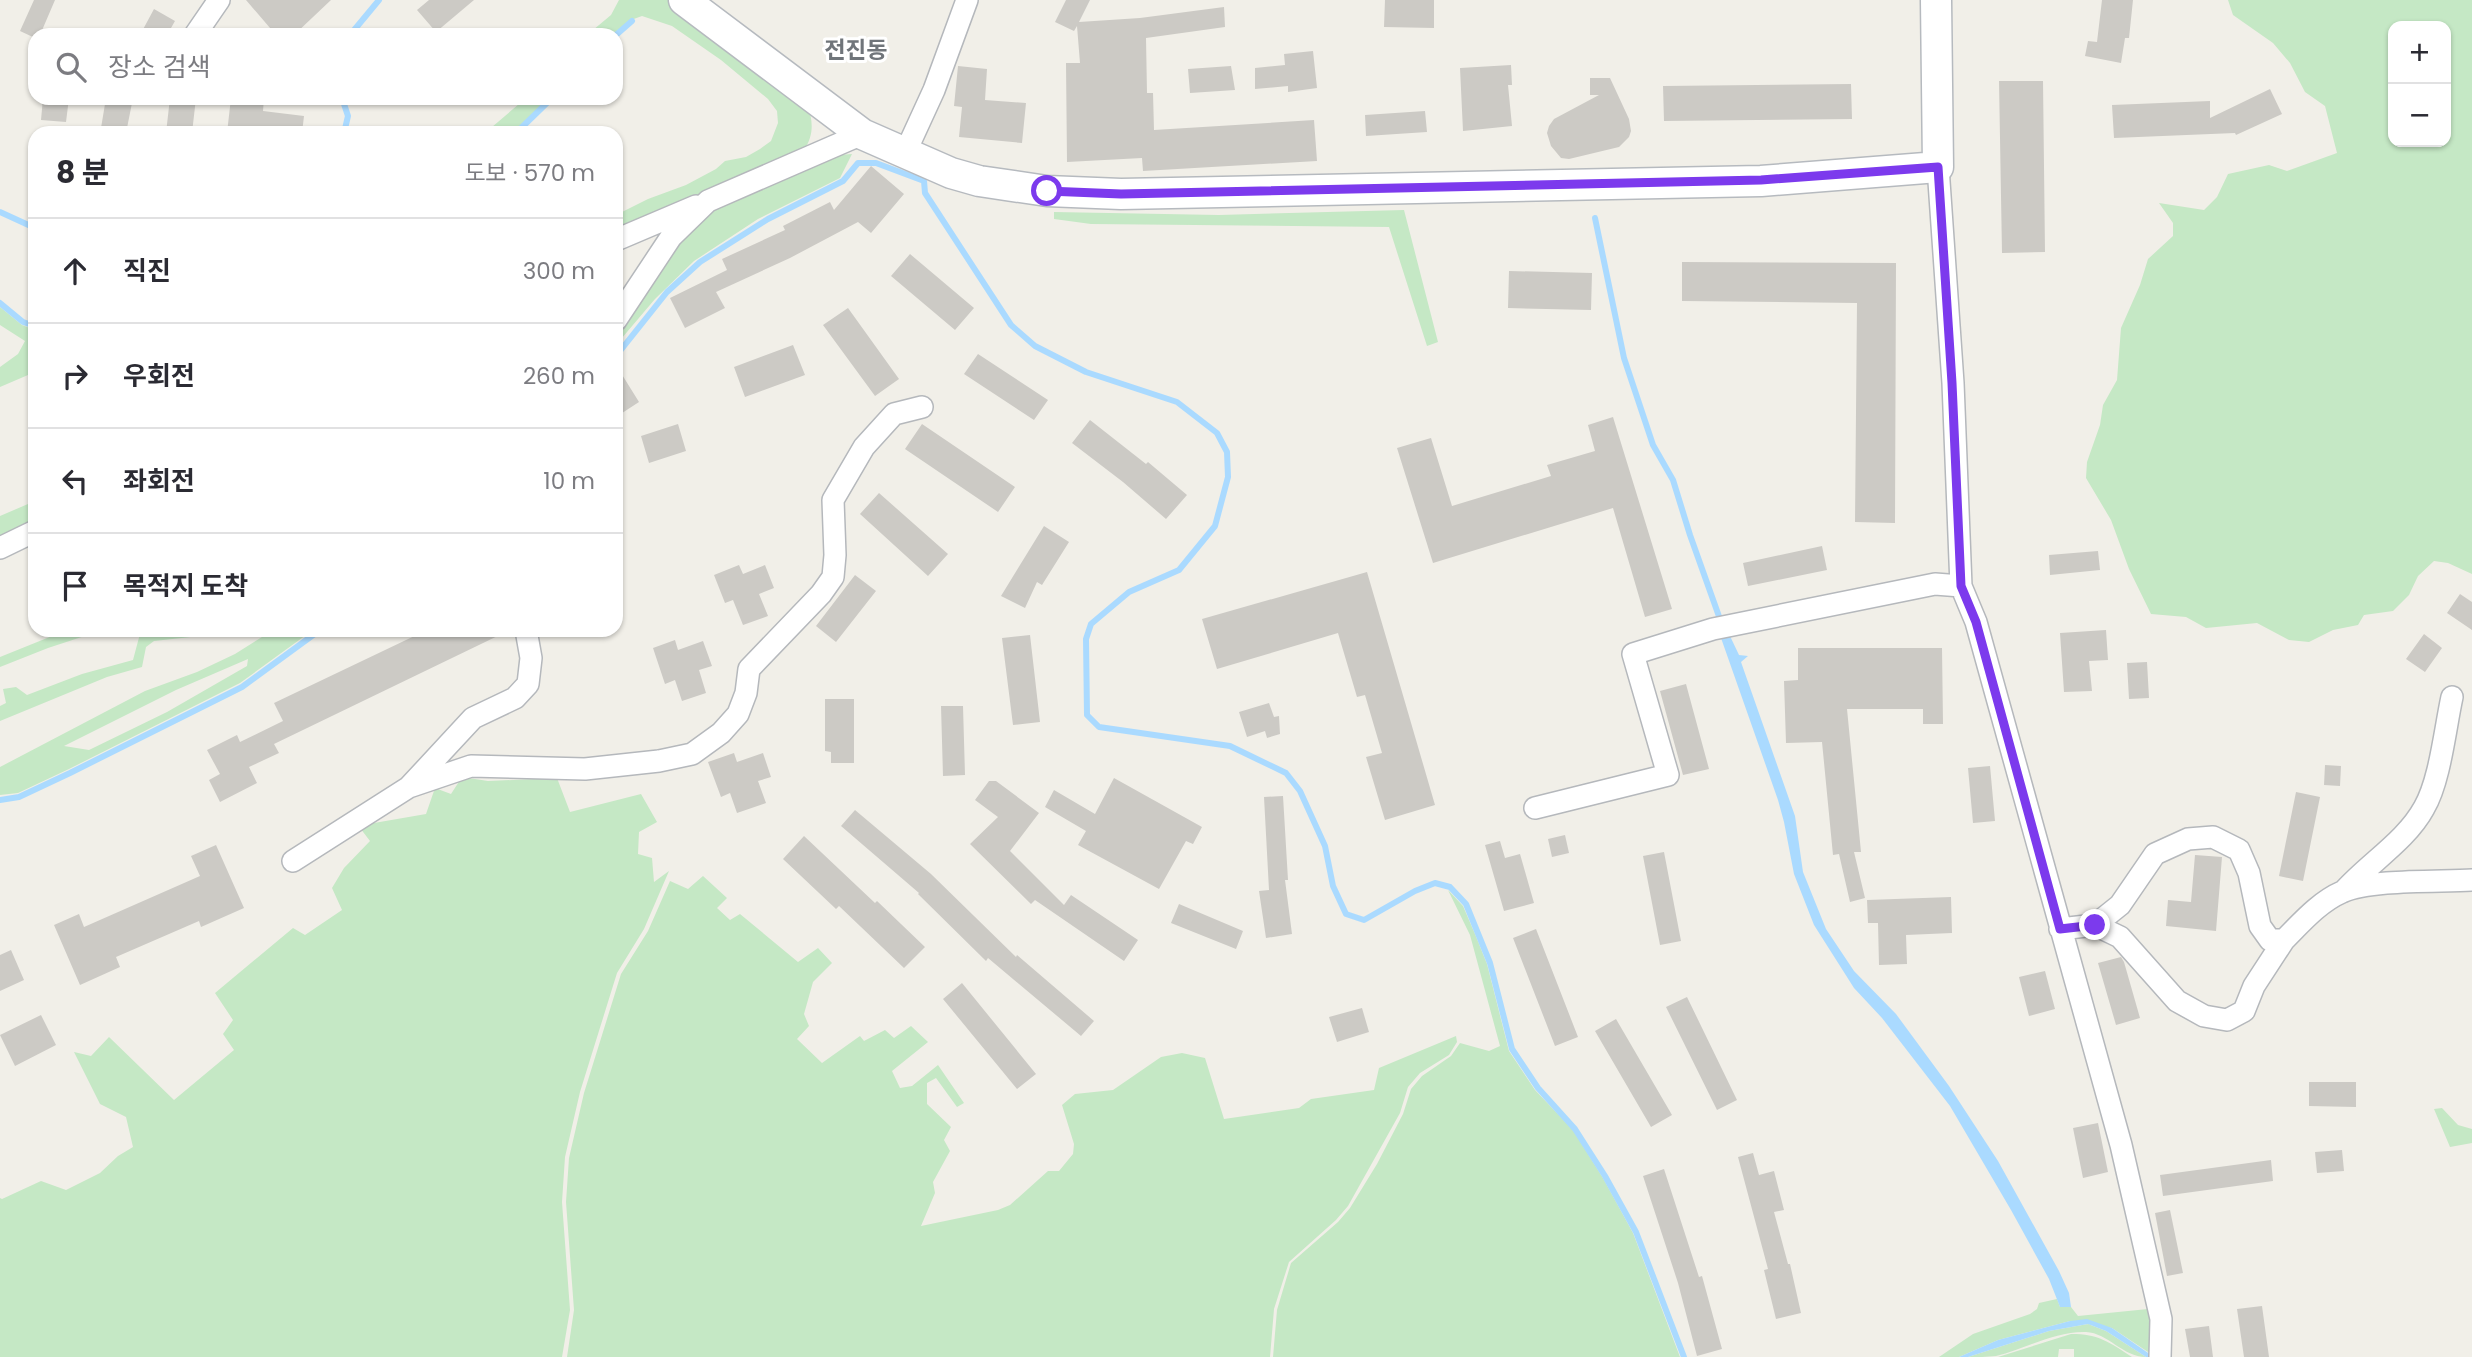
<!DOCTYPE html>
<html lang="ko">
<head>
<meta charset="utf-8">
<style>
	:root { --surface:#fff; --page:#f7f7f7; --text:#2b2b33; --muted:#7c7c81; --line:#e1e1e2 }
	body { margin:0; font-family:Poppins,"Noto Sans KR",sans-serif; background:var(--page); color:var(--text) }
	.controls { position:absolute; right:21px; top:21px; display:grid; overflow:hidden; border-radius:14px; box-shadow:0 2px 5px #0004 }
	.controls button { width:63px; height:63px; display:grid; place-items:center; padding:0; border:0; border-bottom:2px solid var(--line); background:var(--surface); color:var(--text); font:35px sans-serif }
	.stop { position:absolute; width:21px; height:21px; margin:-16px; border:5px solid #7c3aed; border-radius:50%; background:#fff }
	.stop.end { background:#7c3aed; border-color:#fff; box-shadow:0 2px 7px #0008 }
	.list { margin:0; padding:0; list-style:none }
	h2 { display:flex; justify-content:space-between; align-items:center; height:91px; margin:0; padding:0 28px; font-size:30px }
	h2 small { font-size:23px; font-weight:400; color:var(--muted) }
	.list li { display:grid; grid-template-columns:46px 1fr auto; gap:21px; align-items:center; box-sizing:border-box; height:105px; padding:0 28px; border-top:2px solid var(--line) }
	.list b { display:block; font-size:26px; white-space:nowrap }
	.list em { font-size:23px; font-style:normal; color:var(--muted) }
	.icon { flex:none; width:38px; height:38px; fill:none; stroke:currentColor; stroke-width:2; stroke-linecap:round; stroke-linejoin:round }
	.map { position:relative; flex:none; width:2472px; height:1357px; overflow:hidden }
	.search { position:absolute; background:var(--surface); box-shadow:0 2px 5px #0004; left:28px; top:28px; width:595px; height:77px; display:flex; align-items:center; gap:18px; box-sizing:border-box; padding:0 24px; border-radius:21px; color:var(--muted); font-size:26px }
	.panel { position:absolute; background:var(--surface); box-shadow:0 2px 5px #0004; left:28px; top:126px; width:595px; height:511px; border-radius:21px }
	.map>svg:first-child { display:block }
	.green { fill:#c5e8c5; fill-rule:evenodd }
	.water { fill:#aadaff }
	.lines { fill:none; stroke-linecap:round; stroke-linejoin:round }
	.stream { stroke:#aadaff; stroke-width:6 }
	.building { fill:#cccac5 }
	.street-casing { stroke:#b5b8bc; stroke-width:24 }
	.secondary-casing { stroke:#b6babf; stroke-width:33 }
	.street { stroke:#fff; stroke-width:21 }
	.secondary { stroke:#fff; stroke-width:30 }
	.route { stroke:#7c3aed; stroke-width:9 }
	.labels { text-anchor:middle; stroke-width:6; stroke-linejoin:round; paint-order:stroke }
	.quarter-label { font-size:23px; font-weight:bold; fill:#70757a; stroke:#fff }
</style>
</head>
<body>
<div class="map">
<svg width="2472" height="1357" viewBox="0 0 2472 1357">
	<rect width="100%" height="100%" fill="#f1efe8"/>
	<path class="green" d="M619,0H669L808,106C813,122 814,135 804,150L616,232V215L648,199L686,185L716,169L725,161L746,157L760,149L771,141L778,123L777,111L768,99L721,60L672,26L642,16L631,20L613,35H587L611,15Z
		M2228,0H2472V574L2448,563L2434,561L2418,576L2409,595L2393,611L2364,615L2358,625L2333,630L2309,642L2289,640L2257,623L2206,628L2186,617L2151,614L2129,569L2111,520L2086,478L2087,462L2100,425L2103,405L2117,380L2121,328L2140,285L2148,259L2173,236V223L2159,203L2204,210L2217,197L2228,174L2269,165L2287,171L2337,153L2325,106L2305,92L2290,63L2273,43L2233,15ZM2393,26H2446V142H2393Z
		M526,98H550L514,133H485Z
		M852,154L840,178L758,219L694,261L655,299L616,345V329L674,245L713,204L826,156Z
		M1404,210L1438,342L1427,346L1389,227L1091,224L1054,219V212L1219,215Z
		M0,307L22,325L35,330V372L0,387V367L18,354L25,341L0,325Z
		M35,501V524L0,541V516Z
		M67,630H103L48,648L0,667V657Z
		M141,630H220L200,636L154,641L146,647L142,667L107,677L0,721V706L6,703L3,689L16,687L27,695L82,674L133,660Z
		M273,630H313L240,683L69,769L18,793L0,795V767L145,691L197,672L235,654ZM248,659L247,666L167,712L89,750L64,746L176,690Z
		M462,777L488,781L557,778L570,812L641,794L657,822L639,832L638,854L652,858L654,882L669,871L644,929L617,973L580,1092L565,1157L562,1202L570,1310L562,1357H0V1198L2,1199L41,1181L66,1190L100,1173L118,1156L133,1147L126,1117L100,1104L74,1052L91,1056L109,1037L174,1100L234,1050L223,1034L233,1020L215,993L293,928L305,935L342,910L332,888L344,868L370,841L357,824L371,815L374,823L426,814L435,788L451,794Z
		M703,876L727,898L717,908L730,920L740,914L798,962L818,948L832,963L813,982L804,1014L809,1026L797,1039L822,1063L860,1036L864,1041L885,1030L894,1038L911,1026L928,1042L892,1071L900,1088L912,1086L938,1065L964,1103L957,1107L936,1078L927,1083V1104L951,1127L944,1140L950,1151L933,1182L935,1193L921,1226L998,1210L1010,1205L1048,1171H1059L1073,1154L1074,1144L1062,1105L1075,1094L1113,1090L1161,1057L1182,1053L1205,1058L1224,1119L1299,1108L1311,1099L1374,1090L1379,1068L1456,1036L1457,1042L1449,1055L1420,1073L1408,1087L1400,1113L1348,1206L1336,1220L1289,1262L1274,1309L1270,1357H567L574,1310L566,1202L569,1158L584,1093L621,974L648,931L670,881L688,889Z
		M1448,890L1463,906L1475,934L1487,964L1509,1051L1535,1090L1573,1130L1603,1178L1633,1233L1680,1357H1273L1277,1310L1291,1263L1338,1222L1350,1208L1377,1164L1403,1114L1411,1089L1422,1076L1451,1056L1460,1043L1489,1051L1500,1046L1470,935Z
		M2442,1108L2458,1125L2472,1129V1143L2450,1147L2434,1109Z
		M2057,1299L2060,1307H2071L2078,1316L2148,1309L2154,1356L2112,1328L2070,1321L1998,1340L1959,1357H1939L1973,1334L2030,1314L2037,1309L2039,1303Z
		M2088,1324L2106,1331L2146,1357C2123,1357 2108,1333 2086,1332C2055,1331 2025,1349 1996,1356C1987,1357 1977,1357 1968,1357L2049,1331Z
		M2071,1334C2099,1334 2109,1342 2132,1357H2074V1349H2059L2058,1357H1998Z"/>
	<path class="water" d="M1730,636L1739,655L1748,656L1741,662L1795,816L1803,872L1826,929L1854,971L1896,1014L1949,1086L1998,1161L2059,1271L2069,1293L2071,1307H2060L2049,1279L2011,1210L1950,1106L1882,1018L1854,988L1814,925L1794,874L1784,822L1778,800L1721,638Z
		M2087,1319L2112,1328L2154,1357H2146L2106,1331L2088,1324L2049,1331L1968,1357H1959L1998,1340L2070,1321Z"/>
	<g class="lines">
		<path class="stream" d="M350,35L379,0
			M616,35L632,21
			M342,98L348,116L344,133
			M516,133L552,98
			M0,212L35,228
			M1595,218L1624,358L1653,445L1673,480L1690,535L1721,622
			M0,303L23,322L35,326
			M616,356L667,292L700,262L768,219L843,181L858,163H876L924,181L925,193L1011,325L1035,346L1086,372L1177,402L1217,433L1227,452L1228,477L1215,526L1179,570L1129,592L1091,624L1086,639L1087,715L1099,727L1230,746L1286,773L1300,791L1325,846L1333,886L1346,914L1364,920L1415,891L1435,883L1450,887L1466,904L1490,963L1512,1049L1538,1088L1575,1129L1605,1176L1636,1232L1684,1357
			M0,800L19,797L70,773L242,687L320,630"/>
	</g>
	<path class="building" d="M34,0H55L40,35H35V38L20,31Z
		M246,0H331L294,35H276Z
		M429,0H474L436,32L417,10Z
		M1066,0H1090L1079,22L1140,18L1224,7L1225,27L1146,38L1147,93H1153L1154,130L1314,120L1317,161L1143,171L1142,158L1067,162L1066,63H1080L1077,26L1074,31L1055,22Z
		M1385,0H1434V28L1384,27Z
		M2102,0H2133L2129,38H2125L2121,63L2085,56L2088,41L2097,42Z
		M154,9L175,21L167,35H140Z
		M1313,51L1317,88L1288,92V86L1255,89V68L1285,65L1284,54Z
		M1511,65L1512,85H1508L1512,126L1463,131L1460,68Z
		M958,66L987,69L985,100L1026,103L1022,143L959,137L962,107L954,106Z
		M1231,66L1235,90L1190,93L1188,69Z
		M1590,78H1610L1629,119L1631,131L1629,137L1619,147L1569,159L1561,158L1551,146L1547,133L1549,126L1554,119L1599,95H1590Z
		M1999,81H2043L2045,252L2002,253Z
		M1851,84L1852,119L1664,121L1663,86Z
		M2270,89L2282,114L2236,135L2235,133L2114,138L2112,105L2210,101V118Z
		M43,98H69L66,122L41,120Z
		M106,98H133L126,133L101,128Z
		M170,98H196L192,133H166Z
		M231,98H264L263,111L304,116L302,133H227Z
		M1425,111L1427,132L1366,136L1365,115Z
		M871,166L904,194L871,233L858,222L790,258L716,292L725,308L685,328L670,298L727,270L722,259L785,230L783,226L830,202L834,210Z
		M910,254L974,308L955,330L891,276Z
		M1682,262L1896,263L1895,523L1855,522L1857,303L1682,301Z
		M1509,271L1592,273L1591,310L1508,308Z
		M848,308L899,379L875,396L823,325Z
		M793,345L805,375L745,397L734,367Z
		M978,354L1048,400L1034,420L964,374Z
		M616,365L639,402L616,417Z
		M1613,417L1672,609L1645,617L1613,508L1433,563L1397,448L1431,438L1452,506L1551,476L1547,465L1595,451L1588,425Z
		M1090,420L1146,464L1148,462L1187,495L1166,519L1123,482L1072,443Z
		M678,424L686,451L649,463L641,436Z
		M922,424L1015,487L998,512L905,449Z
		M879,493L948,554L928,576L860,514Z
		M1044,526L1069,542L1042,585L1037,582L1025,608L1001,596Z
		M1822,546L1827,570L1748,586L1743,563Z
		M2098,551L2100,570L2050,575L2049,555Z
		M739,565L743,574L765,565L774,588L759,594L768,616L743,625L733,600L725,603L714,575Z
		M1367,572L1435,805L1385,820L1366,757L1382,753L1365,695L1357,697L1338,633L1217,669L1202,619Z
		M855,575L876,591L836,642L816,626Z
		M2460,594L2472,602V630L2447,613Z
		M427,630H510L274,744L279,753L249,767L257,783L220,802L209,780L220,774L207,750L237,735L240,742L283,721L274,703Z
		M2106,630L2108,660L2089,661L2092,691L2064,692L2060,633Z
		M2424,634L2442,648L2425,672L2406,659Z
		M1030,635L1040,722L1013,725L1002,638Z
		M675,640L678,650L703,641L712,666L699,670L706,693L682,701L675,680L665,684L653,648Z
		M1798,648H1942L1943,724H1923V709H1847L1861,852H1854L1865,898L1850,902L1839,854L1833,855L1822,742L1786,743L1784,681L1798,680Z
		M2147,662L2149,698L2129,699L2127,663Z
		M1686,684L1709,769L1683,775L1660,691Z
		M825,699H854V763H831V752L825,751Z
		M1269,703L1274,717L1279,716L1280,734L1267,738L1265,731L1247,737L1239,712Z
		M941,706H963L965,775L943,776Z
		M734,753L737,762L763,753L771,777L758,781L766,803L737,813L730,793L721,797L708,762Z
		M2325,765L2341,766L2340,786L2324,785Z
		M1990,766L1995,821L1973,823L1968,768Z
		M1114,778L1202,827L1193,844L1186,841L1159,889L1078,845L1086,831L1045,807L1054,790L1095,814Z
		M989,781H996L1039,813L1010,851L1064,905L1071,895L1138,940L1124,961L1035,900L1031,904L970,844L998,817L975,800Z
		M2296,792L2320,797L2303,881L2279,876Z
		M1283,796L1288,880H1285L1292,934L1266,938L1259,891L1269,890L1264,797Z
		M855,810L931,874L1016,957L1017,955L1094,1021L1081,1036L988,958L986,961L918,894L919,893L841,826Z
		M1565,835L1569,853L1552,857L1548,839Z
		M804,836L875,903L877,901L925,947L904,968L839,906L836,909L783,859Z
		M1500,841L1505,858L1520,854L1534,903L1504,911L1485,845Z
		M216,845L244,908L201,927L199,921L116,957L120,967L80,985L54,925L79,914L84,927L200,876L191,856Z
		M1664,852L1681,941L1660,945L1643,856Z
		M2195,855L2222,857L2216,931L2166,926L2168,900L2191,902Z
		M1951,897L1952,933L1906,935L1907,964L1879,965L1878,923H1868L1867,900Z
		M1179,904L1243,931L1236,949L1171,923Z
		M1536,929L1578,1037L1555,1046L1513,938Z
		M11,950L24,980L0,991V955Z
		M2121,957L2124,962L2140,1018L2116,1025L2098,963Z
		M2045,971L2055,1009L2029,1016L2019,977Z
		M962,983L1036,1074L1017,1089L943,999Z
		M1687,997L1737,1100L1717,1110L1666,1007Z
		M1362,1008L1369,1032L1337,1042L1329,1017Z
		M41,1015L56,1045L15,1066L0,1035Z
		M1616,1019L1672,1115L1651,1127L1595,1031Z
		M2309,1082H2356V1107L2309,1106Z
		M2098,1123L2108,1172L2083,1178L2073,1128Z
		M2342,1150L2344,1171L2317,1173L2315,1152Z
		M1753,1153L1759,1175L1774,1171L1784,1210L1774,1212L1788,1264H1790L1801,1313L1776,1319L1764,1270L1768,1269L1738,1157Z
		M2271,1160L2273,1181L2163,1196L2160,1175Z
		M1664,1169L1699,1277L1702,1276L1722,1349L1697,1356L1678,1283L1643,1176Z
		M2170,1210L2183,1273L2167,1276L2155,1213Z
		M2262,1306L2269,1357H2244L2237,1309Z
		M2209,1326L2213,1357H2190L2185,1329Z"/>
	<g class="lines">
		<defs>
			<path id="street" d="M195,35L219,0
				M906,151L934,90L967,0
				M1938,167L1953,383L1961,586L1976,622L2121,1145L2161,1319L2160,1357
				M616,240L696,206
				M616,320L671,237L708,201L862,134
				M0,548L35,531
				M409,787L471,766L585,769L659,761L692,754L721,733L738,714L746,693L749,669L821,594L833,577L835,555L833,500L864,447L894,414L922,407
				M1535,808L1668,775L1633,654L1713,629L1935,584L1961,586
				M293,861L409,787L473,718L515,698L528,684L531,658L526,630
				M2344,891C2369,863 2406,841 2424,808C2440,781 2445,729 2452,697
				M2095,925L2120,937L2177,1001L2204,1016L2227,1020L2244,1011L2254,986L2284,940
				M2060,929L2095,925L2120,905L2155,854L2188,839L2213,837L2239,850L2249,873L2260,926L2270,940H2284C2301,923 2319,902 2342,892C2370,879 2439,882 2472,880"/>
			<path id="secondary" d="M684,0L862,134L951,173L979,181L1047,191L1121,194L1761,181L1938,167L1936,0"/>
		</defs>
		<use href="#street" class="street-casing"/>
		<use href="#secondary" class="secondary-casing"/>
		<use href="#street" class="street"/>
		<use href="#secondary" class="secondary"/>
	</g>
	<g class="lines">
		<path class="route" d="M1047,191L1121,194L1761,180L1938,167L1952,383L1961,586L1976,622L2060,929L2095,925"/>
	</g>
	<g class="labels">
		<g class="quarter-label">
			<text x="856" y="58">전진동</text>
		</g>
	</g>
</svg>
<div class="controls">
<button>+</button>
<button>−</button>
</div>
<div class="stop" style="left:1047px;top:191px"></div>
<div class="stop end" style="left:2095px;top:925px"></div>
<div class="search"><svg class="icon" aria-label="search" viewBox="0 0 24 24"><circle cx="10" cy="10" r="6"/><path d="M15 15l6 6"/></svg>장소 검색</div>
<section class="panel">
<h2>8 분<small>도보 · 570 m</small></h2>
<ul class="list">
<li><svg class="icon" aria-label="ahead" viewBox="0 0 24 24"><path d="M12 20V5M6 11l6-6 6 6"/></svg><div><b>직진</b></div><em>300 m</em></li>
<li><svg class="icon" aria-label="right" viewBox="0 0 24 24"><path d="M7 20v-9h11M14 6l5 5-5 5"/></svg><div><b>우회전</b></div><em>260 m</em></li>
<li><svg class="icon" aria-label="left" viewBox="0 0 24 24"><path d="M17 20v-9H6M10 6l-5 5 5 5"/></svg><div><b>좌회전</b></div><em>10 m</em></li>
<li><svg class="icon" aria-label="arrive" viewBox="0 0 24 24"><path d="M6 21V4h12l-3 4 3 4H6"/></svg><div><b>목적지 도착</b></div></li>
</ul>
</section>
</div>
</body>
</html>
